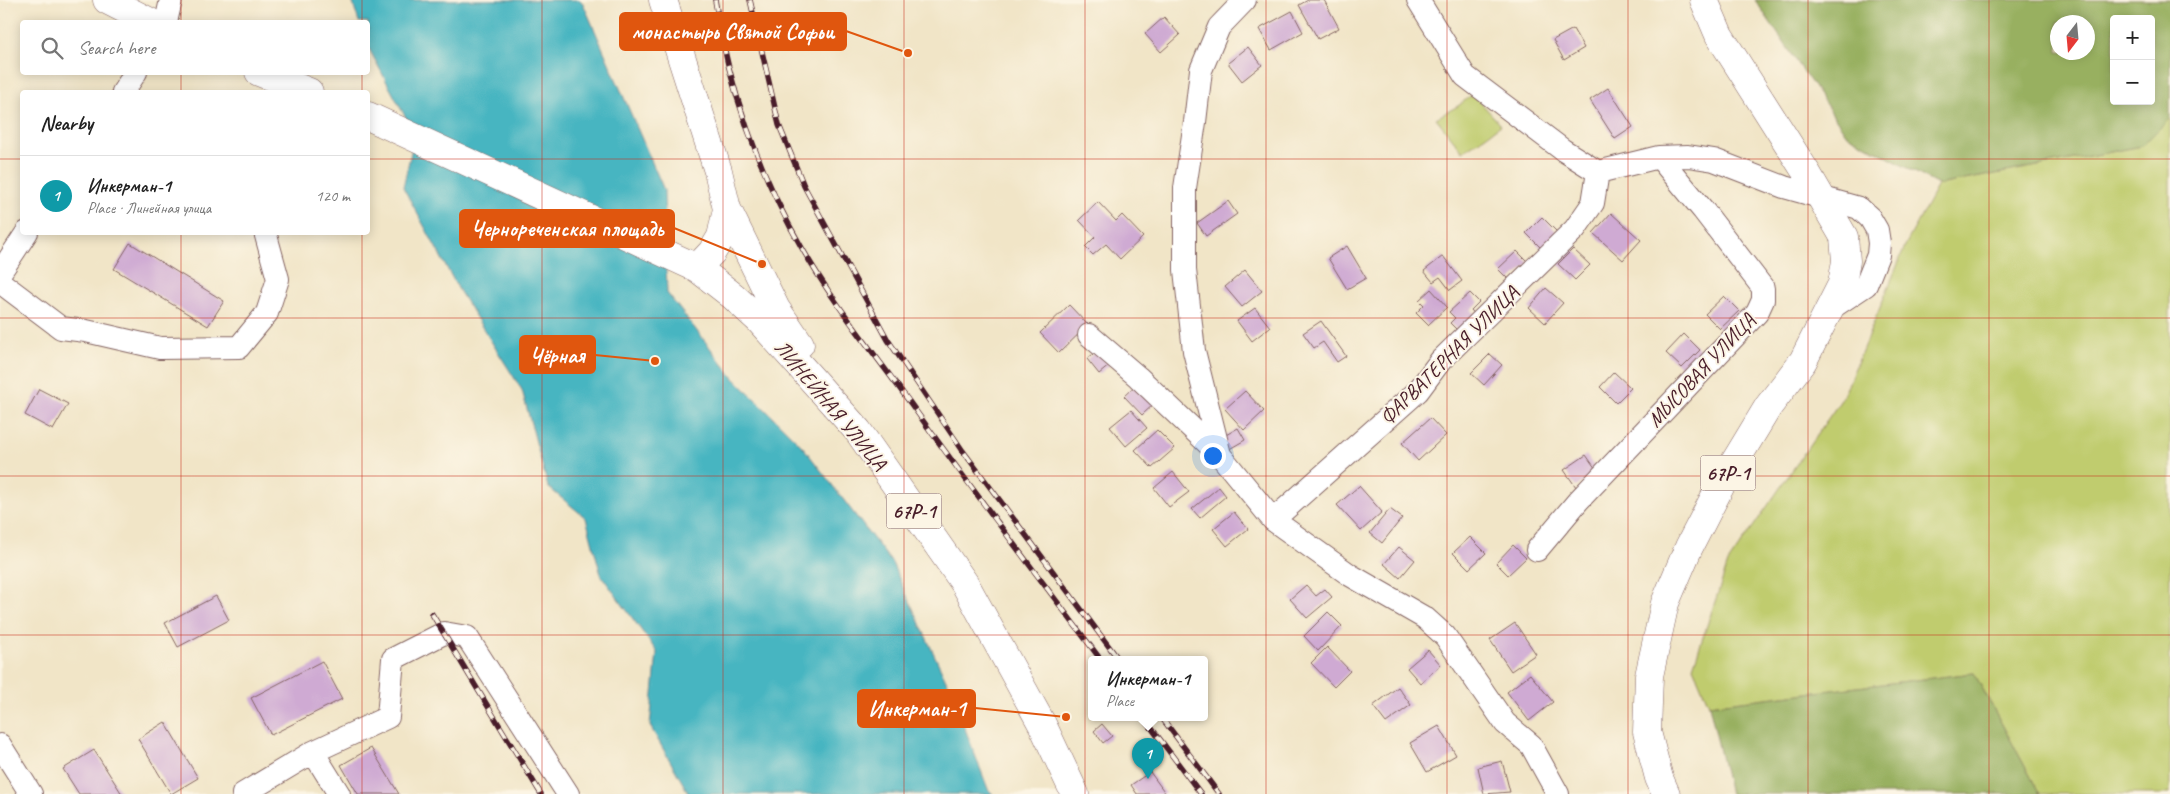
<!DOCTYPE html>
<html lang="en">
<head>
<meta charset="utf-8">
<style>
	:root { --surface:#fff; --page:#f6f6f6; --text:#222; --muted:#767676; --line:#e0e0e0; --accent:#2563eb }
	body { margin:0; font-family:Caveat,sans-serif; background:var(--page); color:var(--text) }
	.controls { position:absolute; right:15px; top:15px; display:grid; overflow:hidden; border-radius:5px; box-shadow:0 2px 12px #0003 }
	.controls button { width:45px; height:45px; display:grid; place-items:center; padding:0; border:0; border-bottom:1px solid var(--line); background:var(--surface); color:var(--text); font:25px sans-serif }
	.compass { position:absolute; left:2050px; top:15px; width:45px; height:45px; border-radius:50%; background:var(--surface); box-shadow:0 2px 12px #0003; rotate:196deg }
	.you { position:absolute; left:1212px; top:455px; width:18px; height:18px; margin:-12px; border:4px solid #fff; border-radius:50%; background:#1a73e8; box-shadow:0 0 0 8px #1a73e833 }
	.badge { display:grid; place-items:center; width:32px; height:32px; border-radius:50%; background:var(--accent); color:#fff; font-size:16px; font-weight:700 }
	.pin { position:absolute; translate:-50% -41px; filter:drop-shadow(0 1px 2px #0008) }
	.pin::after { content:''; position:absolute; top:26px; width:18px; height:15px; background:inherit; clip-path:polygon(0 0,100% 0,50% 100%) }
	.popup { position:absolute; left:1088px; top:656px; width:120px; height:65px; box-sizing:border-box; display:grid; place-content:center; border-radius:5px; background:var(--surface); filter:drop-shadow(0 1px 4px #0005); font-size:16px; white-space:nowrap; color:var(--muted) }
	.popup b { font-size:19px; color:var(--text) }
	.popup::after { content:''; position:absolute; left:50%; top:100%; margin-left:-10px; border:10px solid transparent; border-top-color:var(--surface) }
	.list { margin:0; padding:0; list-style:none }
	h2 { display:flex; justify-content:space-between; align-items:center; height:65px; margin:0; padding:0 20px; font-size:21px }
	h2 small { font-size:16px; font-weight:400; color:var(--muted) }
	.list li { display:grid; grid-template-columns:32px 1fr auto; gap:15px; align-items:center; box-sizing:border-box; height:80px; padding:0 20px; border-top:1px solid var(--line) }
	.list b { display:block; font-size:19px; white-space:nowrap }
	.list p { margin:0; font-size:16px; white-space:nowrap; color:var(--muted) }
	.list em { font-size:16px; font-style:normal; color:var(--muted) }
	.icon { flex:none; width:28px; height:28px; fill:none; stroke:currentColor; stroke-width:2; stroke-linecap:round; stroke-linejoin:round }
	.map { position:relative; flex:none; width:2170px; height:794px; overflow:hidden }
	.search { position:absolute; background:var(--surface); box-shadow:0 2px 12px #0003; left:20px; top:20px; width:350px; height:55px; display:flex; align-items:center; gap:12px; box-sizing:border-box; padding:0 18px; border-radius:5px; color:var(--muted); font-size:19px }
	.panel { position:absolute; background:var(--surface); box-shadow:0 2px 12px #0003; left:20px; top:90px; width:350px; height:145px; border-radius:5px }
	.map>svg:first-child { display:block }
	.green { fill:#c0cc6e; stroke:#85764c }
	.forest { fill:#98b061; stroke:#716846; fill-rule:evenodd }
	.water { fill:#46b5c1; stroke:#486a76 }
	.building { fill:#cfaad3 }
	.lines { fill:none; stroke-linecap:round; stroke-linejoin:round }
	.minor-casing { stroke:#846462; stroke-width:24 }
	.major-casing { stroke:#846462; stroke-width:29 }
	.minor { stroke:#fff; stroke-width:22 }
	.major { stroke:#fff; stroke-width:28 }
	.rail-casing { stroke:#4a1f2b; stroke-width:5.5 }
	.rail { stroke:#fcf5e5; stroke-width:4; stroke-dasharray:11; stroke-linecap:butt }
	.grid { fill:none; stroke:#c8321e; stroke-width:1; stroke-opacity:0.55 }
	.labels { text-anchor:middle; stroke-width:4; stroke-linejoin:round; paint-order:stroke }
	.shield { fill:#fcf5e5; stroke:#7f5f63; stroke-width:1 }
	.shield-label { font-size:20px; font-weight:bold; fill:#4a1f2b }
	.street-label { font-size:21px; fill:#4a1f2b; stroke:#fcf5e5 }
	.leader { fill:none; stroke:#e0560e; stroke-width:2 }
	.callout-dot { fill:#e0560e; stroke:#fcf5e5; stroke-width:2 }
	.callout { fill:#e0560e; stroke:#e0560e; stroke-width:2 }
	.callout-label { font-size:22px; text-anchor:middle; font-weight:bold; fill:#fff }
</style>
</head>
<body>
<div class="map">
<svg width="2170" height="794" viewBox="0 0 2170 794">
	<rect width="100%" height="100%" fill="#fcf5e5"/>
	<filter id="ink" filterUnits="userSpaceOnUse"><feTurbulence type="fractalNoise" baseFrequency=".02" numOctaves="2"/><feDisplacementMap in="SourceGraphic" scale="10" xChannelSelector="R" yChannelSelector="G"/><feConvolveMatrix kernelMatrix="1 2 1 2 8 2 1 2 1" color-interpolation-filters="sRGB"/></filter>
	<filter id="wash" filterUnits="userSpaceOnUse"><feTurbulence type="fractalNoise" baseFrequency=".0096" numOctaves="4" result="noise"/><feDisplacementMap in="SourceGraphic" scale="20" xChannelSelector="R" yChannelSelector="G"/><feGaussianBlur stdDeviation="1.12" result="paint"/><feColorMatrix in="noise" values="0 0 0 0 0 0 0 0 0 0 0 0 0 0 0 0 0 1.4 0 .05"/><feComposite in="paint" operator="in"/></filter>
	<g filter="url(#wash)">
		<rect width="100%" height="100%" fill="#f1e5c7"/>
		<path class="green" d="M1473,94L1501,125L1463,152L1436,118L1458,106Z
			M2170,118V794H2040L1974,673L1709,705L1693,667L1728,563L1843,397L1907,242L1938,185L2142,146Z"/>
		<path class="forest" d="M1755,0H2170V118L2142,146L1938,185L1846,134ZM2114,19H2151V101H2114ZM2058,22H2088V52H2058Z
			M1974,673L2040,794H1730L1709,705Z"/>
		<path class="water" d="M352,0H580L583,3L664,190L667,293L733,377L803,447L892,563L950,689L988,789L993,794H689L650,726L657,652L601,575L586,518L548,487L522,390L460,292L403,187L415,135L368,47V22H359Z"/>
		<g id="blocks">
			<path class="building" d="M1308,0H1324L1339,28L1318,39L1299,5Z
				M1292,11L1303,32L1271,50L1259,29Z
				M1164,17L1180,35L1161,52L1145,34Z
				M1573,29L1584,48L1564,60L1553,40Z
				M1248,47L1262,65L1242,81L1228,63Z
				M1608,88L1633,127L1615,139L1590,100Z
				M1228,201L1237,214L1206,236L1197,223Z
				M1098,202L1116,221L1122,215L1143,237L1120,259L1106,244L1093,255L1085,247L1095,237L1079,220Z
				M1611,213L1641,240L1623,260L1593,233Z
				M1542,217L1558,233L1542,249L1526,233Z
				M130,243L224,301L208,326L114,269Z
				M1347,246L1366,278L1347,289L1328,258Z
				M1573,249L1590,265L1575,280L1558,264Z
				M1517,251L1529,263L1510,281L1498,269Z
				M1443,256L1462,281L1450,290L1440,277L1433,282L1424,271Z
				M1245,270L1262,291L1242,307L1225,287Z
				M1546,288L1563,303L1545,323L1529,308Z
				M1431,289L1447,307L1428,325L1416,313L1424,305L1419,300Z
				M1470,293L1479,302L1471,310L1479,319L1462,335L1450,323L1455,318L1449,312Z
				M1724,296L1739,311L1720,329L1705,314Z
				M1069,305L1088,325L1059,353L1040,333Z
				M1255,308L1270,327L1252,341L1237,321Z
				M1321,321L1346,356L1337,362L1323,342L1314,348L1303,333Z
				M1684,334L1700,350L1682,368L1666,353Z
				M1098,350L1110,365L1099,374L1087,359Z
				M1490,354L1502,365L1484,385L1471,373Z
				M1614,372L1631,388L1616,403L1600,387Z
				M1138,383L1156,402L1142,415L1124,396Z
				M39,389L68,404L53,430L25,415Z
				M1245,391L1264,411L1244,430L1225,409Z
				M1131,410L1147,428L1126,446L1110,427Z
				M1430,418L1446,435L1418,461L1402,443Z
				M1238,428L1245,440L1226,451L1219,439Z
				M1157,430L1175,448L1152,468L1135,450Z
				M1586,455L1598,472L1576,487L1564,470Z
				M1173,472L1189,492L1169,507L1154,488Z
				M1359,486L1382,512L1361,531L1337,505Z
				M1219,487L1226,496L1200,518L1192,509Z
				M1390,509L1402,518L1382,543L1370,533Z
				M1234,512L1248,529L1227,546L1213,529Z
				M1470,537L1486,553L1469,569L1453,553Z
				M1513,545L1526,558L1508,575L1496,563Z
				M1399,547L1415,560L1400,578L1384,564Z
				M1306,585L1316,596L1325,589L1332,597L1307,618L1290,599Z
				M216,596L229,620L178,647L165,623Z
				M1328,612L1342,626L1318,651L1304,636Z
				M1515,623L1536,654L1511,671L1490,640Z
				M1327,647L1350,671L1334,687L1311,663Z
				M1428,650L1441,665L1420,683L1407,668Z
				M322,661L342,699L271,735L251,698Z
				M1530,674L1553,702L1529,721L1507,692Z
				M1398,687L1411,705L1386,723L1373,706Z
				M165,722L198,778L171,794L138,739Z
				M1102,724L1112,736L1103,743L1094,731Z
				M1439,726L1456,755L1427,772L1410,743Z
				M371,748L399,794H358L341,765Z
				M94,750L122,794H79L63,769Z
				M1502,761L1510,792L1484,794L1478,767Z
				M1150,772L1166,794H1137L1131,785Z"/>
		</g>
	</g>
	<g filter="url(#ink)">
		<use href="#blocks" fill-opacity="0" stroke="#846462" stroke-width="1"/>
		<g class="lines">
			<defs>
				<path id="minor" d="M1245,0L1219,27L1201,70L1195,122L1185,188V270L1194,351L1220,455L1273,520L1350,575L1425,618L1445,636L1505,723L1531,745L1558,794
					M1418,0L1465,76L1563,150L1598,172L1659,157L1688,156L1714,160L1784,187L1859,208L1870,218L1877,230L1879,243L1878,255L1866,285L1830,309
					M166,22L171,0
					M123,92L136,72
					M0,273L27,232
					M0,282L61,328L86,331L160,348L239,347L267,313L278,279L265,232
					M1089,335L1138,377L1220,455
					M1273,520L1418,391L1441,360L1575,229L1593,203L1598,172
					M1537,550L1578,501L1757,313L1763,300V288L1703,210L1659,157
					M0,745L31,794
					M243,794L313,752
					M339,794L313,752L388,717L393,659L444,633L467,637L568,794"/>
				<path id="major" d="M107,0L150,22
					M663,0L718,171L727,209L721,237L712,252L697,268
					M259,72L309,92
					M368,116L697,268L733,296L759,320L858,431L965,584L1042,724L1075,794
					M727,209L776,309L800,344
					M1666,794L1659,778L1647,732L1649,676L1665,603L1689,547L1722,483L1768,407L1803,361L1842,284L1846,261L1844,237L1808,175L1719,35L1704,0"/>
			</defs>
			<use href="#minor" class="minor-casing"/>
			<use href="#major" class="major-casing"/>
			<use href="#minor" class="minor"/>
			<use href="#major" class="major"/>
			<defs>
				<path id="rail" d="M715,0C728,85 759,174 802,248C832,302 875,354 911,404C973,491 1037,575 1101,660
					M750,0L779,125L804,186L888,340L963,451L1119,660
					M432,614L541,794
					M1144,718L1201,794
					M1162,718L1219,794"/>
			</defs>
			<use href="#rail" class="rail-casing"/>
			<use href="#rail" class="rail"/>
		</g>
	</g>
	<path class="grid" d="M181,0V22M362,0V22M542,0V794M723,0V794M904,0V794M1085,0V794M1266,0V794M1447,0V794M1628,0V794M1808,0V794M1989,0V794M181,72V92M362,72V92M0,159H22M368,159H2170M181,232V794M362,232V794M0,318H2170M0,476H2170M0,635H2170"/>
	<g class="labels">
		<g class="shield">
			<rect x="1700.5" y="455.5" width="55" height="35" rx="4"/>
			<rect x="886.5" y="493.5" width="55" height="35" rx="4"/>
		</g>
		<g class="shield-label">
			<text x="1728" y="480">67Р-1</text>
			<text x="914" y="518">67Р-1</text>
		</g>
		<g class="street-label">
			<text transform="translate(1449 355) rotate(-45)" y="7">ФАРВАТЕРНАЯ УЛИЦА</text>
			<text transform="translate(1701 370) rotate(-47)" y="7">МЫСОВАЯ УЛИЦА</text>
			<text transform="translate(831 405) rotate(50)" y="7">ЛИНЕЙНАЯ УЛИЦА</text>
		</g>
	</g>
	<path class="leader" d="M908 53L846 31M762 264L674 228M655 361L595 355M1066 717L975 708"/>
	<g class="callout-dot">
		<circle cx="908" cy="53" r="5"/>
		<circle cx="762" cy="264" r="5"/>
		<circle cx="655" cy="361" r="5"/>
		<circle cx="1066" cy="717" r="5"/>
	</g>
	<g class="callout">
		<rect x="620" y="13" width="226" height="37" rx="5"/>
		<rect x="460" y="210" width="214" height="37" rx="5"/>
		<rect x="520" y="336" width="75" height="37" rx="5"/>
		<rect x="858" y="690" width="117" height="37" rx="5"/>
	</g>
	<g class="callout-label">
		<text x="733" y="39">монастырь Святой Софьи</text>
		<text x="567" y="236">Чернореченская площадь</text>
		<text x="557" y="363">Чёрная</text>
		<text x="917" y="716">Инкерман-1</text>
	</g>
</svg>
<div class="controls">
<button>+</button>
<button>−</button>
</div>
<svg class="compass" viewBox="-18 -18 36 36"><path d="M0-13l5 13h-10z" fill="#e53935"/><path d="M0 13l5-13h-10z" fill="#767676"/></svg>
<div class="you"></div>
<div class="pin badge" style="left:1148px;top:779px;background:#0f9aa8">1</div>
<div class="popup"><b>Инкерман-1</b>Place</div>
<div class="search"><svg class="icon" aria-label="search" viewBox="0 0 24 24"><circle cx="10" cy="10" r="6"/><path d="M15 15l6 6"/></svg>Search here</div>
<section class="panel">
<h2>Nearby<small></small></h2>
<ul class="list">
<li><span class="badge" style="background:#0f9aa8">1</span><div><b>Инкерман-1</b><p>Place · Линейная улица</p></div><em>120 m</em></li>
</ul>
</section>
</div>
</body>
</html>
